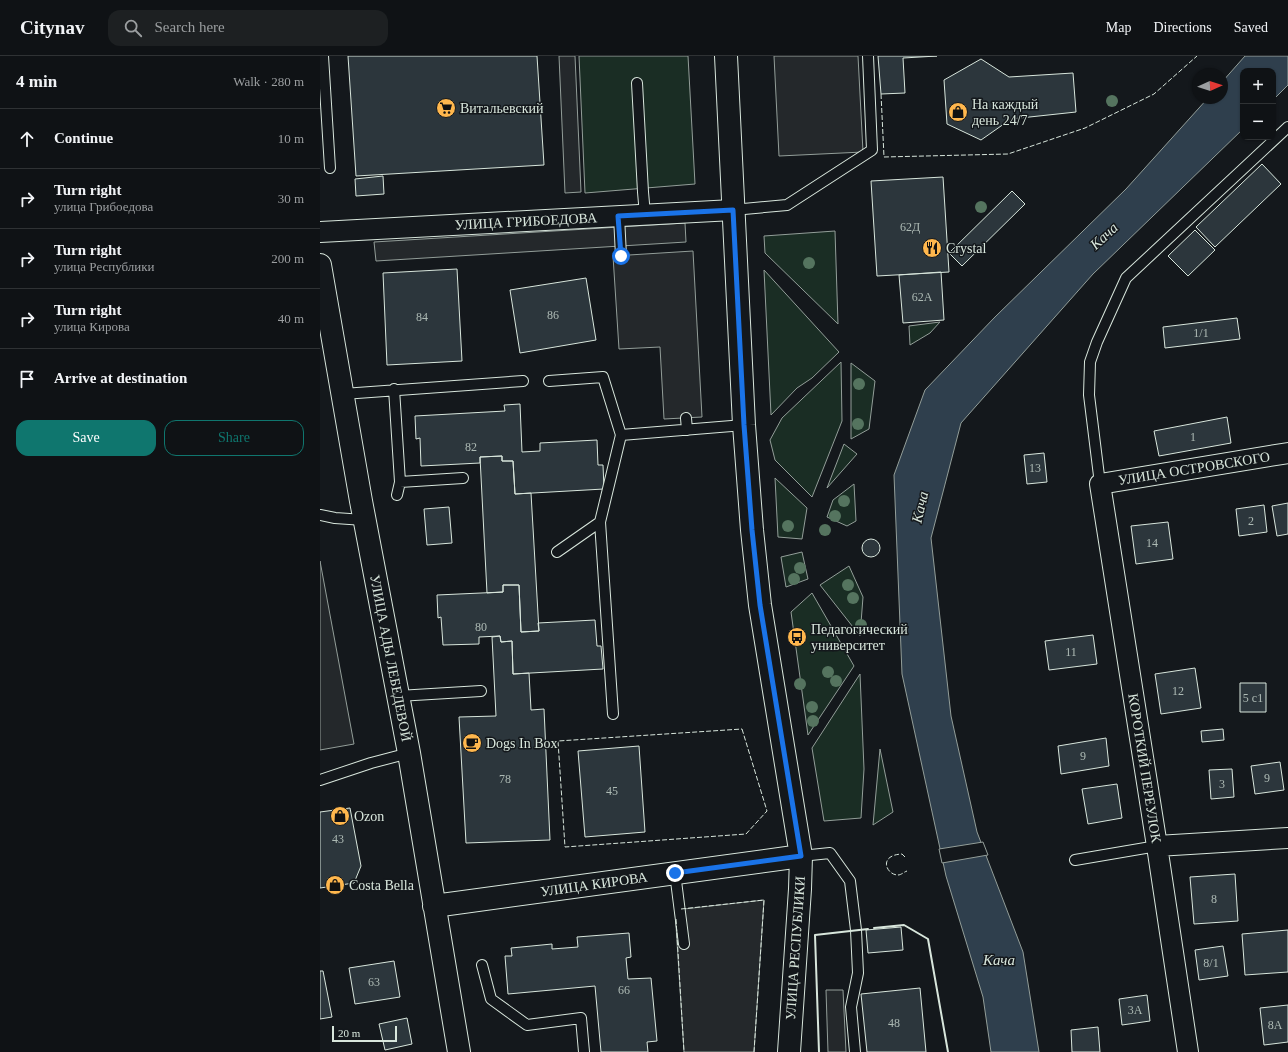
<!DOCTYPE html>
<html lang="en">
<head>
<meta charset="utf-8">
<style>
	:root { --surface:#0f1215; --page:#1d2022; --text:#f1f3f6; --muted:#9b9ea0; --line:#2f3234; --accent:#0f766e }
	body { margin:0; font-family:Georgia,serif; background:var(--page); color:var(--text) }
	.controls { position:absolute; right:12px; top:12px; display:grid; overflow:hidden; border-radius:8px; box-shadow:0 1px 3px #0004 }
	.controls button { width:36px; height:36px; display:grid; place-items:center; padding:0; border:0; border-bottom:1px solid var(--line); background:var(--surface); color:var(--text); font:20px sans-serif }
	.compass { position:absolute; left:872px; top:12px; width:36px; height:36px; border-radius:50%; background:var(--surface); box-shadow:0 1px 3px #0004; rotate:87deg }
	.scale { position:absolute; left:12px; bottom:10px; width:65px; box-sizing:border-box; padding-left:4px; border:2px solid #d8e6dc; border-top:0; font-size:11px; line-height:14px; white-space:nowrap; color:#d8e6dc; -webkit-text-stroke:3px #14181c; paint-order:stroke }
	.stop { position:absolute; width:12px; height:12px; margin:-9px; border:3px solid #1a73e8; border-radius:50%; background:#fff }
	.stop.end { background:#1a73e8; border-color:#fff; box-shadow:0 1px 4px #0008 }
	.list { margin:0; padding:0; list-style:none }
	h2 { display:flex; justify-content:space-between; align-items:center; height:52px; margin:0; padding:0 16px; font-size:17px }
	h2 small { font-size:13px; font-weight:400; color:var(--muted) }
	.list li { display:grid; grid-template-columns:26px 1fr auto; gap:12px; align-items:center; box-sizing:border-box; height:60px; padding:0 16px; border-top:1px solid var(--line) }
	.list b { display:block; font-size:15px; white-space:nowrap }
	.list p { margin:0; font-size:13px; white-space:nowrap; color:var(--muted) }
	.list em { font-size:13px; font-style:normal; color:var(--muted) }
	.actions { display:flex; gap:8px; padding:12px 16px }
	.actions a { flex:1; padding:9px 0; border:1px solid var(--accent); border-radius:12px; text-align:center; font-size:14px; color:var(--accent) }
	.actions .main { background:var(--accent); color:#fff }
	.icon { flex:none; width:22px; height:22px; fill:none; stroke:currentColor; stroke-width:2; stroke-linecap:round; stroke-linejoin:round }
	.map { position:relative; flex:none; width:968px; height:996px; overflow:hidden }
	header { display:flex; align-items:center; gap:24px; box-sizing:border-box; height:56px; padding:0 20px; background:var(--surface); border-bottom:1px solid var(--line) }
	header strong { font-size:19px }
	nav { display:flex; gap:22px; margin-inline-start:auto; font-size:14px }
	.search { width:280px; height:36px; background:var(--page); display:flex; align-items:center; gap:10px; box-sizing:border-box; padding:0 14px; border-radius:12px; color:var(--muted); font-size:15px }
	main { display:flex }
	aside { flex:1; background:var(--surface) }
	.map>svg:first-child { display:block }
	.green { fill:#1a2d24; stroke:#939e99 }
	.parking { fill:#24282b; stroke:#939e99 }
	.water { fill:#2f3f4d; stroke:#939e99 }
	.pier { fill:#14181c; stroke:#939e99 }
	.building { fill:#2c363c; stroke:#d8e6dc }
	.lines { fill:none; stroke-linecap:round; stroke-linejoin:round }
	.lane-casing { stroke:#d8e6dc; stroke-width:12 }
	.street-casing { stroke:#d8e6dc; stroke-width:22 }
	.secondary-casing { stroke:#d8e6dc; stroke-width:24 }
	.lane { stroke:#14181c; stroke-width:10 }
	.street { stroke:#14181c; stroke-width:20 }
	.secondary { stroke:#14181c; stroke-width:22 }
	.fence { stroke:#d8e6dc; stroke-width:1; stroke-dasharray:5 2; stroke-linecap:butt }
	.wall { stroke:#d8e6dc; stroke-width:2 }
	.tree { fill:#55745f }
	.route { stroke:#1a73e8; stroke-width:5 }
	.labels { text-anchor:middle; stroke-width:3; stroke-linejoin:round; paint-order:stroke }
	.number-label { font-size:12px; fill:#adbab4 }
	.poi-label { font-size:14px; fill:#d8e6dc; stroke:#14181c; text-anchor:start }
	.street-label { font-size:14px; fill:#d8e6dc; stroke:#14181c }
	.water-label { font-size:15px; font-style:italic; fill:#d8e6dc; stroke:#14181c }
</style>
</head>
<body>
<header>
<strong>Citynav</strong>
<div class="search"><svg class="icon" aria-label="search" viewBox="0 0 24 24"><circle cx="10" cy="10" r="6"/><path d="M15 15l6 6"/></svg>Search here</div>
<nav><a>Map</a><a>Directions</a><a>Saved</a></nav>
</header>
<main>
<aside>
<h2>4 min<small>Walk · 280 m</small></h2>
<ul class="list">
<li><svg class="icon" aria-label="ahead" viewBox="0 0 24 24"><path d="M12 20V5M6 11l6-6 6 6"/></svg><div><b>Continue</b></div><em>10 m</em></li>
<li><svg class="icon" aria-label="right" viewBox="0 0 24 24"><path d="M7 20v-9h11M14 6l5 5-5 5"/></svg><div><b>Turn right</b><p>улица Грибоедова</p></div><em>30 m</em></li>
<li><svg class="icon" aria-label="right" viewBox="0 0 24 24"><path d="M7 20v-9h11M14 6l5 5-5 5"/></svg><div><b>Turn right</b><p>улица Республики</p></div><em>200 m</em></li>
<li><svg class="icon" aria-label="right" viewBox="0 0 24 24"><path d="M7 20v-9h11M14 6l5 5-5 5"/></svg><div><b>Turn right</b><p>улица Кирова</p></div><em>40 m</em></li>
<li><svg class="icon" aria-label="arrive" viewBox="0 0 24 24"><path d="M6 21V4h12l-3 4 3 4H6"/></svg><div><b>Arrive at destination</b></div></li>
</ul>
<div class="actions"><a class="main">Save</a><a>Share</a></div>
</aside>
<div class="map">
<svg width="968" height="996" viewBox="0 0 968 996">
	<rect width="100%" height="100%" fill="#14181c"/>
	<path class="green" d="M259,0H368L375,128L265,137Z
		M515,175L518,268L445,197L444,180Z
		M444,214L519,296L492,322L477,332L451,359Z
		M620,266L610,277L590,289L589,270Z
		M521,306L522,365L492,441L455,404L450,384L462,362Z
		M531,307L555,325L549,373L531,383Z
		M524,388L537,398L507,432Z
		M455,422L487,452L482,483L458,481Z
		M534,428L536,465L527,470L507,461L513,444Z
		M482,496L488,523L466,531L461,501Z
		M529,510L543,541L540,580L500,529Z
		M492,537L534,610L488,679L471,556Z
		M540,618L544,713L541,762L504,765L492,692Z
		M560,693L573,756L553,769Z"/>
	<path class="parking" d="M239,0H255L261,136L245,137Z
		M454,0H538L543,96L459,100Z
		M365,167L366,186L56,205L54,186Z
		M373,195L382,361L344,363L340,291L299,293L293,200Z
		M0,505L34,688L0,694Z
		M444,844L434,996H364L355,854Z
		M506,934H523L526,996H508Z"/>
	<path class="water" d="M925,0H968V29L953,44V15H923V73L773,218L641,367L611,482L631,660L657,776L703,896L719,996H671L663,941L626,820L582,618L574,419L605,334L675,261L806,133L888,42H902V26Z"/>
	<path class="pier" d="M663,786L668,799L622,807L619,793Z"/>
	<path class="building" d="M28,0H217L224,109L36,120Z
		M558,0H617L583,2L585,37L561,38Z
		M661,3L689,21L753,17L756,56L691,63L661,84L627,68L624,24Z
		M942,108L961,128L895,191L876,171Z
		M63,120L64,138L36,140L35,123Z
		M623,121L629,216L557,220L551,125Z
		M692,135L705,148L642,210L629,197Z
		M875,174L895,194L868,220L848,200Z
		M137,213L142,305L67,309L63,217Z
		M621,216L624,264L583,267L579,219Z
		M266,222L276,284L200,297L190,234Z
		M917,262L920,283L845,292L843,271Z
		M200,348L202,396L220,395V387L277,384L278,409H283L284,433L195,438L193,405H182V400L160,401V407L101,410L100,382L96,383L95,360L185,355L184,349Z
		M907,361L911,387L839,400L834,375Z
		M724,397L727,426L707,428L704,399Z
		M182,400V405H193L195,438L211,437L219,575L201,576L199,529H183V536L167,537L160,401Z
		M968,447V478L957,480L952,450Z
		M944,449L947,476L919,480L916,453Z
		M129,451L132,487L107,489L104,453Z
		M848,466L853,503L816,508L811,470Z
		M542 492a9 9 0 1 1 18 0a9 9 0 1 1-18 0Z
		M183,529H199L201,576L219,575L218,567L275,564L277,590H281L283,613L193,618L192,585L181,586L180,580L159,581V588L123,589L121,561L118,562L117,539L183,536Z
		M474,577H479L480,585H475Z
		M773,579L777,608L729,614L725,585Z
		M180,580L181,586L192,585L193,618L209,617L211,654L224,653L230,784L146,787L139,661L176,660L172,581Z
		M875,612L881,652L841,658L835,618Z
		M920,627H946V656H920Z
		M903,673L904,684L882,686L881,675Z
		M786,682L789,710L741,718L738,690Z
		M319,690L325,776L265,781L258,695Z
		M960,706L964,734L935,738L931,710Z
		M912,713L914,741L891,743L889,714Z
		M797,728L802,762L768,768L762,733Z
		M30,752L41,810L34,827L0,832V756Z
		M915,818L918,865L874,868L870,821Z
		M581,871L583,894L548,897L546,874Z
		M968,874V916L925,919L922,878Z
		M309,877L311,901L306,902L308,923L331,922L337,985L327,986L328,996H281L275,930L188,938L185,900H192L191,892L232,888V893L258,891L257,881Z
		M903,890L908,920L879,924L875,894Z
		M74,905L80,941L35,948L29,912Z
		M0,915H3L12,961L0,963Z
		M600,932L606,996H547L541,938Z
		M827,939L830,965L802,969L799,943Z
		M968,949V986L944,989L940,952Z
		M87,962L92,988L65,994L59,968Z
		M778,971L780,996H752L751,974Z"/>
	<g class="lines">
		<defs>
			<path id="lane" d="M3,0L10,112
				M317,27L323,136L325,159
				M413,154L467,149L552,94L548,0
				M299,160L301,200
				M229,325L283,321L301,379
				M74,333L80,426L143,422
				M23,338L203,325
				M366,362L367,374
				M780,428L769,339L770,306L777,286L806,222L968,71
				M77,439L80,426
				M0,459L15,462L44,464
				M237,496L280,466
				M78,640L161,635
				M293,658L280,466L301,379L424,369
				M0,724L51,707L89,697
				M481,800L510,797L530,825L536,874L538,917L531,951L535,996
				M755,804L837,790
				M355,817L364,888
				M162,909L171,943L207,969L261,962L264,996"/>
			<path id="street" d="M0,176L413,154
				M837,790L968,782
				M868,996L837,790L780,428L968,397"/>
			<path id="secondary" d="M406,0L424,369L432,474L440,549L481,800L480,833L469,996
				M0,209L41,445L89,697L139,996
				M114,850L481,800"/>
		</defs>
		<use href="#lane" class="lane-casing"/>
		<use href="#street" class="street-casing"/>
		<use href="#secondary" class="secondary-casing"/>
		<use href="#lane" class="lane"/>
		<use href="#street" class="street"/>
		<use href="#secondary" class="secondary"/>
		<path class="fence" d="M561,38L564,101L688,98L765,72L834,38L877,0
			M422,673L447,755L426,778L245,791L238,685Z
			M585,801L582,798C558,799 566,819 578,819C581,819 584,816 587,815
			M361,853L444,844L434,996
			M356,863L364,996"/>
		<path class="wall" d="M554,872L584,869L608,883L628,996
			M499,996L495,879L548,873"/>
	</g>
	<g class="tree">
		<circle cx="792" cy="45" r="6"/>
		<circle cx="661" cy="151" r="6"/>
		<circle cx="489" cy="207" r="6"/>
		<circle cx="539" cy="328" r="6"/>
		<circle cx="538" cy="368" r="6"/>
		<circle cx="524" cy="445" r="6"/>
		<circle cx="515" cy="460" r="6"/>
		<circle cx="468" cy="470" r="6"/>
		<circle cx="505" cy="474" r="6"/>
		<circle cx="480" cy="512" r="6"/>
		<circle cx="474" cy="523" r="6"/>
		<circle cx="528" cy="529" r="6"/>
		<circle cx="533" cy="542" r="6"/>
		<circle cx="541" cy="569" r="6"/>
		<circle cx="508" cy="616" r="6"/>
		<circle cx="516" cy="625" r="6"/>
		<circle cx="480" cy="628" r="6"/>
		<circle cx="492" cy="651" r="6"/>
		<circle cx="493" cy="665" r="6"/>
	</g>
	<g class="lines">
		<path class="route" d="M301,200L298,160L413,154L424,369L432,474L440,549L481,800L355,817"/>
	</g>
	<defs>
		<symbol id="supermarket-disc" viewBox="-11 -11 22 22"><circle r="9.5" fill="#ffb74d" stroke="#14181c"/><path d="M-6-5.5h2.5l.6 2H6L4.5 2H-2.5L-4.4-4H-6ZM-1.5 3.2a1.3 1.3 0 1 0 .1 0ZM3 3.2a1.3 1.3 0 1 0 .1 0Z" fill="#111"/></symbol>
		<symbol id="shop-disc" viewBox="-11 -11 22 22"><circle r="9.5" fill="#ffb74d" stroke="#14181c"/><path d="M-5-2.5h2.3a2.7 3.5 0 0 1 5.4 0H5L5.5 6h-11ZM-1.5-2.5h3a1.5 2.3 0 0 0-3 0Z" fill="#111"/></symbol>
		<symbol id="restaurant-disc" viewBox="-11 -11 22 22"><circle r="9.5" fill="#ffb74d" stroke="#14181c"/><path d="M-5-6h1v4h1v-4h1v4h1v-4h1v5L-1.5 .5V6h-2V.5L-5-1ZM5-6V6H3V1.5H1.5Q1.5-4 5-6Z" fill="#111"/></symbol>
		<symbol id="bus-disc" viewBox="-11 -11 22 22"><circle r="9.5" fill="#ffb74d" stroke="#14181c"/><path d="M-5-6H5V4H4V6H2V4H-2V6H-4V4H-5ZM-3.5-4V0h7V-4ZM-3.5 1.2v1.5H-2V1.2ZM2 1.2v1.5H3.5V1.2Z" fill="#111"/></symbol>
		<symbol id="cafe-disc" viewBox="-11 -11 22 22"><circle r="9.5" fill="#ffb74d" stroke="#14181c"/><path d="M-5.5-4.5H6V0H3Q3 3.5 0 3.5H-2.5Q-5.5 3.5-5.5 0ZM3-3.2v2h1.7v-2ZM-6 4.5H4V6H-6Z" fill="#111"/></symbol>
	</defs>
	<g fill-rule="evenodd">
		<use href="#supermarket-disc" x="115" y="41" width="22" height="22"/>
		<use href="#shop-disc" x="627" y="45" width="22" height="22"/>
		<use href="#restaurant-disc" x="601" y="181" width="22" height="22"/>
		<use href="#bus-disc" x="466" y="570" width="22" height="22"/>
		<use href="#cafe-disc" x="141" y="676" width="22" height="22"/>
		<use href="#shop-disc" x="9" y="749" width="22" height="22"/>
		<use href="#shop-disc" x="4" y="818" width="22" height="22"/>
	</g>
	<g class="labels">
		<g class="number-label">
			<text x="590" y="175">62Д</text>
			<text x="602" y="245">62А</text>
			<text x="233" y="263">86</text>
			<text x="102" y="265">84</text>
			<text x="881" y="281">1/1</text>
			<text x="873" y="385">1</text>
			<text x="151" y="395">82</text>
			<text x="715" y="416">13</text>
			<text x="931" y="469">2</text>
			<text x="832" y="491">14</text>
			<text x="161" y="575">80</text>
			<text x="751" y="600">11</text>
			<text x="858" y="639">12</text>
			<text x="933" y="646">5 с1</text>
			<text x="763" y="704">9</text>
			<text x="947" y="726">9</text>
			<text x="185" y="727">78</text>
			<text x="902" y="732">3</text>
			<text x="292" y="739">45</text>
			<text x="18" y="787">43</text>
			<text x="894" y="847">8</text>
			<text x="891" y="911">8/1</text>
			<text x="54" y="930">63</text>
			<text x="304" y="938">66</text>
			<text x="815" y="958">3А</text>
			<text x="574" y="971">48</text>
			<text x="955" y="973">8А</text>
		</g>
		<g class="poi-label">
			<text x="652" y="53">На каждый<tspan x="652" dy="16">день 24/7</tspan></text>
			<text x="140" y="57">Витальевский</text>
			<text x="626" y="197">Crystal</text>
			<text x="491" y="578">Педагогический<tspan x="491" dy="16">университет</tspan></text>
			<text x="166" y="692">Dogs In Box</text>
			<text x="34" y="765">Ozon</text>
			<text x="29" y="834">Costa Bella</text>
		</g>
		<g class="street-label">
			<text transform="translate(206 165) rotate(-3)" y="5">УЛИЦА ГРИБОЕДОВА</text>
			<text transform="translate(874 412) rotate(-9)" y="5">УЛИЦА ОСТРОВСКОГО</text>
			<text transform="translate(71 602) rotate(79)" y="5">УЛИЦА АДЫ ЛЕБЕДЕВОЙ</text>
			<text transform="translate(825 712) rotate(81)" y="5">КОРОТКИЙ ПЕРЕУЛОК</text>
			<text transform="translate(274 828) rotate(-8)" y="5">УЛИЦА КИРОВА</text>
			<text transform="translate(475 892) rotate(-86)" y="5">УЛИЦА РЕСПУБЛИКИ</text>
		</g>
		<g class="water-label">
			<text transform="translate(784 180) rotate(-43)" y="5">Кача</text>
			<text transform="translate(600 451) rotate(-77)" y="5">Кача</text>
			<text x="679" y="909">Кача</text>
		</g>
	</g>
</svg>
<div class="controls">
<button>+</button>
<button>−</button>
</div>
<svg class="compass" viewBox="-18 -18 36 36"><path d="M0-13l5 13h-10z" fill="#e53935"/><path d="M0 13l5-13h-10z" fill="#9b9ea0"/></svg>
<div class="scale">20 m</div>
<div class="stop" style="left:301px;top:200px"></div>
<div class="stop end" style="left:355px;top:817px"></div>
</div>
</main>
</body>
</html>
